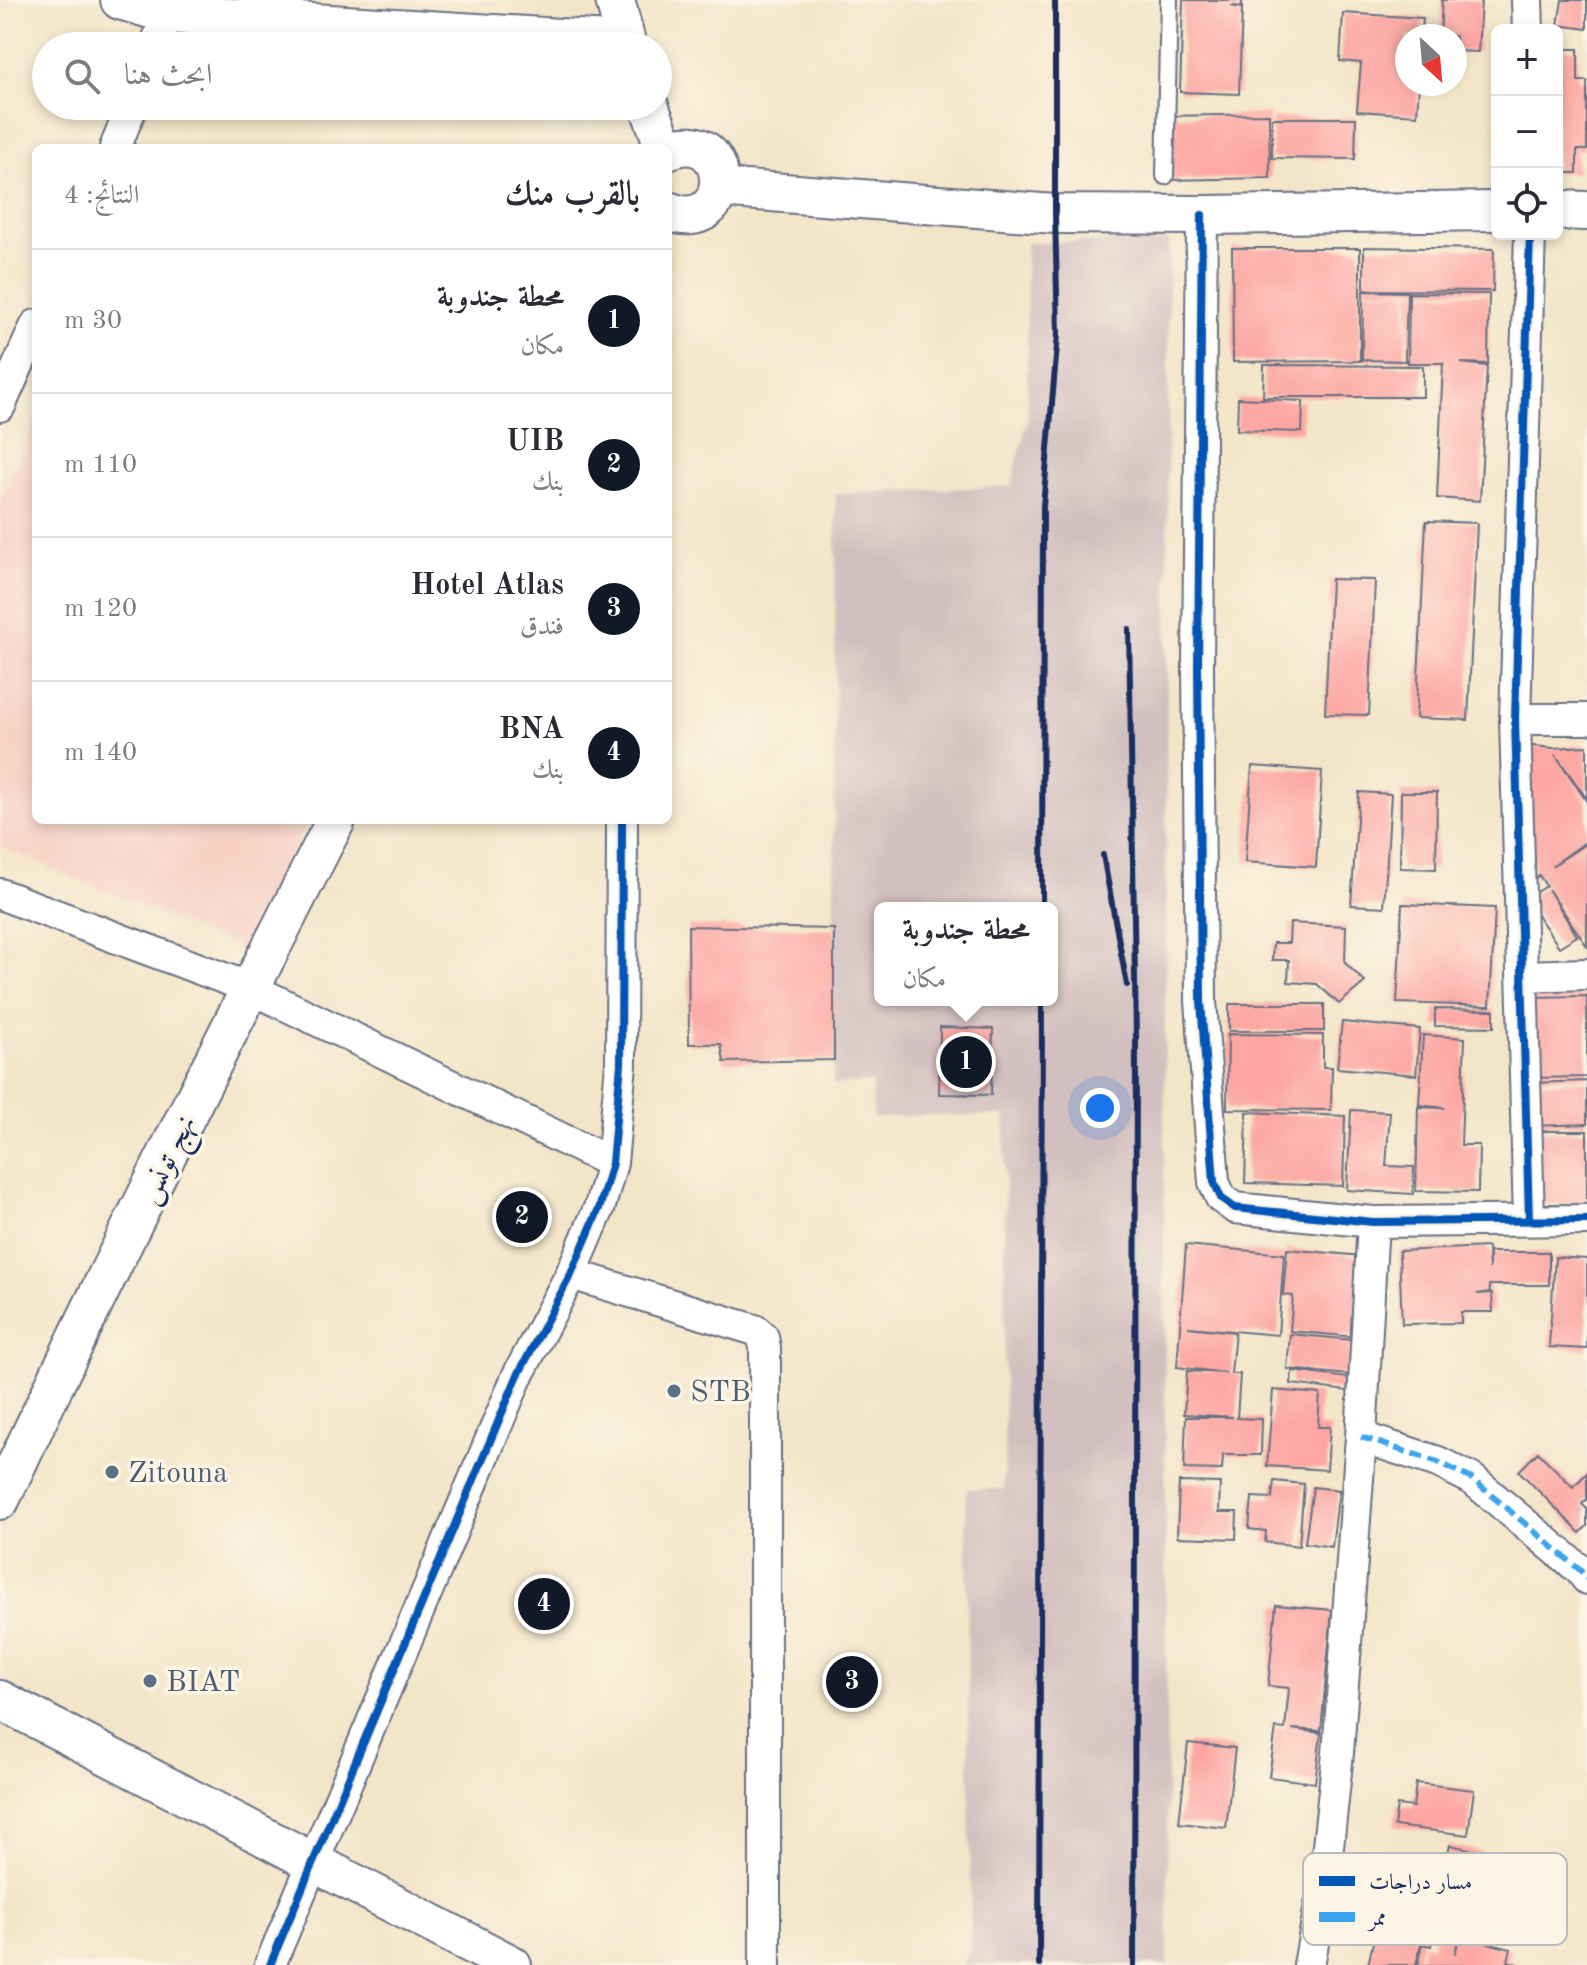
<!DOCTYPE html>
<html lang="ar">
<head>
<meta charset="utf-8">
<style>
	:root { --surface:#fff; --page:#f2f2f3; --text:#2b2b33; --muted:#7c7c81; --line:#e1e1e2; --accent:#111827 }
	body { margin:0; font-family:"Old Standard TT",Amiri,serif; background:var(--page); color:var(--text); direction:rtl }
	.controls { position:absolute; right:24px; top:24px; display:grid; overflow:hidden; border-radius:12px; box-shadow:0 4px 12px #0003 }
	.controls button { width:72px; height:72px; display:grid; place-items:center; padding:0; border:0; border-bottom:2px solid var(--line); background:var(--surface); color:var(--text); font:40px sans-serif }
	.compass { position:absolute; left:1395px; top:24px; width:72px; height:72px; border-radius:50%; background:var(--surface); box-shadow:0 4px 12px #0003; rotate:154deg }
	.you { position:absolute; left:1100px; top:1108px; width:28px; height:28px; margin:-20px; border:6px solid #fff; border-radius:50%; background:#1a73e8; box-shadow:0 0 0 12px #1a73e833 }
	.badge { display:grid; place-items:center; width:52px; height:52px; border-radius:50%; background:var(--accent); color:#fff; font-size:26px; font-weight:700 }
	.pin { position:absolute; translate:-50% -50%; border:4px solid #fff; box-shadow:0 2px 8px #0006 }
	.popup { position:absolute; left:874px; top:902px; width:184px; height:104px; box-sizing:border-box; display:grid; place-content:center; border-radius:12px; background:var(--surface); filter:drop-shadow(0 2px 6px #0005); font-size:26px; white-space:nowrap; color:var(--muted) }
	.popup b { font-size:30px; color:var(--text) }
	.popup::after { content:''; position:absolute; left:50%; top:100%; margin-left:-16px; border:16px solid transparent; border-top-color:var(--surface) }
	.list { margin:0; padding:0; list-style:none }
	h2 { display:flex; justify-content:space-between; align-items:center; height:104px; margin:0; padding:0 32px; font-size:34px }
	h2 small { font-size:26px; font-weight:400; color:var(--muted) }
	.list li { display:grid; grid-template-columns:52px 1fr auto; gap:24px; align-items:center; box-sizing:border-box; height:144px; padding:0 32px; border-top:2px solid var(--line) }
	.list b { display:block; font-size:30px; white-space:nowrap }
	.list p { margin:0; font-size:26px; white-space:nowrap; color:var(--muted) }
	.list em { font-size:26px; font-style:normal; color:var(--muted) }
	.icon { flex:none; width:44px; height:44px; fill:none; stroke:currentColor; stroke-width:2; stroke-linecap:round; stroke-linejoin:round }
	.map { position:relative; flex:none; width:1587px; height:1965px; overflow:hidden; direction:ltr }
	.search { position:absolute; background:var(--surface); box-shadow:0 4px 12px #0003; left:32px; top:32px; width:640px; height:88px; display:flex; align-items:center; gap:20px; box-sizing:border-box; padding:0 28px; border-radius:44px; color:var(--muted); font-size:30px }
	.panel { position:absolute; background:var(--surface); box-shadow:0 4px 12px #0003; left:32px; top:144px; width:640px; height:680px; border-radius:12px; direction:rtl }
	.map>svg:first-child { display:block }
	.built { fill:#f7d1c6 }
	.industrial { fill:#d2bfbf; fill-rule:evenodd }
	.building { fill:#fda6a2 }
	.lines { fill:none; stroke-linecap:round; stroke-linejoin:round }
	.service-casing { stroke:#676f83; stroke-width:20 }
	.minor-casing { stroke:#676f83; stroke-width:34 }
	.tertiary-casing { stroke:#676f83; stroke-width:42 }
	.service { stroke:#fff; stroke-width:16 }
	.minor { stroke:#fff; stroke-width:30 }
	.tertiary { stroke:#fff; stroke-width:38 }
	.rail { stroke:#1b2f5e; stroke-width:6 }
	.quiet { stroke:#3da3ed; stroke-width:6; stroke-dasharray:12 6; stroke-linecap:butt }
	.cycleway-casing { stroke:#fcf5e5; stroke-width:13 }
	.cycleway { stroke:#0057b8; stroke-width:8 }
	.service-dot { fill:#5c6f8a; stroke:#fcf5e5; stroke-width:3 }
	.labels { text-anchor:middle; stroke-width:7; stroke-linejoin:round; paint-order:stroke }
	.street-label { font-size:30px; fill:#1b2f5e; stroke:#fcf5e5 }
	.service-label { font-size:30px; fill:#4e5e75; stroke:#fcf5e5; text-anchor:start }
	.key { fill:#fcf5e5; stroke:#b8babc; stroke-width:2 }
	.key-label { font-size:22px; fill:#1b2f5e }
</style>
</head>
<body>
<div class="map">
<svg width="1587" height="1965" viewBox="0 0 1587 1965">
	<rect width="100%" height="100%" fill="#fcf5e5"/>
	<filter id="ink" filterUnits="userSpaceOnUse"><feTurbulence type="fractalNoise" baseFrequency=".0125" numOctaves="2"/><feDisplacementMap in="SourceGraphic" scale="16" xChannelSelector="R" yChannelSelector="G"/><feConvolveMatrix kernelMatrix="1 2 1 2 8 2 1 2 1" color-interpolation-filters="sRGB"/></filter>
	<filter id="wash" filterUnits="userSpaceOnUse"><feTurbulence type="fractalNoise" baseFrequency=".006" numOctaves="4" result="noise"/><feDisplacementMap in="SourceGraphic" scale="32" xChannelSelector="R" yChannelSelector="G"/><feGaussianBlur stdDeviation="1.8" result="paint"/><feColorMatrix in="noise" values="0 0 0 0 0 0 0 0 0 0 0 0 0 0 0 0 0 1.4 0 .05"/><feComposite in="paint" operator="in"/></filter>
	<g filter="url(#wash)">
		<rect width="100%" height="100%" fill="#f3e5c8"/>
		<path class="built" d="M36,419V820H309L242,949L0,846V502Z"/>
		<path class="industrial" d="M1169,240L1164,1247L1168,1965H962L971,1947L966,1489H1004L1005,1116L930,1115L873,1118L872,1082L833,1084L836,494L1011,486L1028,419L1026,243ZM880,908H1052V1000H880Z"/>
		<g id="blocks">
			<path class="building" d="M1183,0H1242V7L1231,6L1242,8L1239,94L1180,92Z
				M1442,0H1481L1478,52L1455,51V36H1440Z
				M1562,0H1587V29L1558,25Z
				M1343,13L1423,18L1422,36H1407V84H1419L1417,115L1357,111L1361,63L1340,61Z
				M1557,49H1578V81H1587V150H1577V173H1557Z
				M1269,114L1270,178L1168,180L1167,116Z
				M1272,118H1356L1355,159L1272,158Z
				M1364,247L1494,249L1493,291L1364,290Z
				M1232,248H1360V361L1233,362Z
				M1363,291L1407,292L1405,361L1362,360Z
				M1409,293L1489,294L1488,364L1461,363L1487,366L1480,501L1437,498L1443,363H1408Z
				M1264,365L1423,366V397H1263Z
				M1238,398L1303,401L1302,432L1237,430Z
				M1426,521L1477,523L1468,720L1416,718Z
				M1331,579L1375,580L1369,715L1325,714Z
				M1525,745L1552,748L1587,746V799L1555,754L1587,802V841L1552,866L1587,843V946L1548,889L1577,936L1559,947L1526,898L1546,886L1539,875L1534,879Z
				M1252,766L1322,771L1316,867L1245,862Z
				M1359,792L1391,794L1384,907L1351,905Z
				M1401,792H1437L1436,869L1400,868Z
				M1402,904L1495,908L1490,1006L1397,1003Z
				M1290,923L1346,926L1345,963L1365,982L1339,1004L1317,984L1288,982L1289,960H1272L1273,943H1289Z
				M688,926L834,929V1060L724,1062L721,1044H689Z
				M1587,996V1077L1529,1078L1527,997Z
				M1229,1004H1324V1031H1229Z
				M1435,1009L1494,1010V1027L1435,1026Z
				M1342,1022L1420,1029L1416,1075L1337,1068Z
				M940,1027L993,1029L991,1095L939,1094Z
				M1228,1034L1323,1035V1067H1332L1331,1110L1227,1109Z
				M1423,1035L1465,1038L1461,1145H1479L1478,1192L1416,1191L1418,1107L1445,1108L1419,1105Z
				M1587,1081V1124L1533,1126L1532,1083Z
				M1351,1110L1390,1112L1386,1166L1414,1167L1413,1194L1347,1190Z
				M1247,1112L1345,1116L1343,1186L1245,1183Z
				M1530,1131H1587V1205L1536,1204Z
				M1186,1245L1284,1254L1278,1335L1188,1327L1235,1332L1231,1374H1240L1237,1418L1262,1419L1261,1455H1223L1222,1470L1184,1469L1186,1417H1233L1184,1414L1187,1371L1226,1373L1177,1367Z
				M1488,1247L1489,1269V1252H1549V1285H1489L1490,1292L1477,1294L1492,1293L1493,1312H1461V1323L1402,1324L1399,1251Z
				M1287,1249L1362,1256L1355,1337L1290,1331L1293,1296L1283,1295Z
				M1555,1257L1587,1259V1349L1549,1347Z
				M1290,1334L1353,1340L1350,1375L1287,1369Z
				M1292,1371L1349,1378L1347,1391L1291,1384Z
				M1273,1390L1320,1394L1318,1427H1330L1327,1470L1267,1466Z
				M1538,1452L1573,1487L1587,1473V1499L1582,1504L1587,1509V1526L1580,1533L1519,1471Z
				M1274,1481L1304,1484L1299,1546L1265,1542L1266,1531L1249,1529L1252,1497L1272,1498Z
				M1179,1482L1220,1483L1219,1512H1237L1236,1539L1177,1537Z
				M1313,1487L1339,1490L1332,1547L1305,1543Z
				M1276,1605L1332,1610L1321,1731L1292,1729L1321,1733L1315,1783L1269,1777L1276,1728L1285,1729L1289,1688L1268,1686Z
				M1188,1743L1235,1748L1226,1828L1179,1823Z
				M1416,1783L1474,1790L1468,1835L1394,1826L1397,1805L1413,1807Z
				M1450,1845L1482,1852L1468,1918L1444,1912L1453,1873L1444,1871Z
				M1391,1862L1438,1873L1416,1965H1368Z
				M1464,1918L1490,1924L1486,1943L1511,1949L1508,1961L1520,1965H1418L1423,1944L1432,1946L1439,1920L1461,1925L1455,1954Z"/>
		</g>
	</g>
	<g filter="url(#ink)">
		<use href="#blocks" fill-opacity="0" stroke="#676f83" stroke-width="2"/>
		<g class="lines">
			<defs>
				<path id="service" d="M1165,176L1169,0"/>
				<path id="minor" d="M1527,0L1528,30
					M155,46L168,14V0
					M115,148L132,106
					M1202,215L1198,668L1201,1001L1214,1182L1221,1198L1235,1208L1373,1222L1587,1220
					M0,406L36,325
					M1515,719H1587
					M0,894L250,988L612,1163
					M1522,976L1587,974
					M1529,1220L1515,719L1530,234
					M571,1274L755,1330L763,1337L765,1348V1965
					M1361,1437L1438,1462L1472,1479L1580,1570L1587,1579
					M270,1965L517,1377L571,1274L600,1206L612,1163L621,1064L622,820
					M1309,1965L1324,1884L1338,1753L1361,1437L1373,1222"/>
				<path id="tertiary" d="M120,0L168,14L626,42
					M615,0L627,46
					M649,106L665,148
					M668,150C736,122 736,239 668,211
					M719,188L1055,214L1202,215L1497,211
					M1557,210L1587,211
					M0,1500C107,1271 221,1045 336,820
					M0,1700L512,1965"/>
			</defs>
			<use href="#service" class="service-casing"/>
			<use href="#minor" class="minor-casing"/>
			<use href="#tertiary" class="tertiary-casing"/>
			<use href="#service" class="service"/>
			<use href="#minor" class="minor"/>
			<use href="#tertiary" class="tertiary"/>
			<path class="rail" d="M1129,629L1136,1036L1134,1965
				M1103,855L1127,985
				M1042,908L1043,506L1058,334L1055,214V0
				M1039,1965L1042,1000"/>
			<path class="quiet" d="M1361,1437L1438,1462L1472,1479L1580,1570L1587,1579"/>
			<defs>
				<path id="cycleway" d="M1202,215L1198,668L1201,1001L1214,1182L1221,1198L1235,1208L1373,1222L1587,1220
					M1529,1220L1515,719L1530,234
					M270,1965L517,1377L571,1274L600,1206L612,1163L621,1064L622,820"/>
			</defs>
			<use href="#cycleway" class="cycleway-casing"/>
			<use href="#cycleway" class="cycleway"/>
		</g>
	</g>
	<g class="service-dot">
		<circle cx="674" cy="1391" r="8"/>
		<circle cx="112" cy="1472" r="8"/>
		<circle cx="150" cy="1681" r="8"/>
	</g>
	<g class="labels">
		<g class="street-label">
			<text transform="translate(166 1159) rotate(-64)" y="10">نهج تونس</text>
		</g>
		<g class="service-label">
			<text x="690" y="1401">STB</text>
			<text x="128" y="1482">Zitouna</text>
			<text x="166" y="1691">BIAT</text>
		</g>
	</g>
	<rect x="1303" y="1853" width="264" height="92" rx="12" class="key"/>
	<rect x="1319" y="1876" width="36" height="10" fill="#0057b8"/>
	<rect x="1319" y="1912" width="36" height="10" fill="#3da3ed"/>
	<g class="key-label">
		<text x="1369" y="1889">مسار دراجات</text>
		<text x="1369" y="1925">ممر</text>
	</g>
</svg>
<div class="controls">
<button>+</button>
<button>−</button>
<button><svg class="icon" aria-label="locate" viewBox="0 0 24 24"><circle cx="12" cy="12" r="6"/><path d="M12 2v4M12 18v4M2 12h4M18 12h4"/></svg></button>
</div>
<svg class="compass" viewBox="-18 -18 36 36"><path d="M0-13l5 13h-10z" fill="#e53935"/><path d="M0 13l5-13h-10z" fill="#7c7c81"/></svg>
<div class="you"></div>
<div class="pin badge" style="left:966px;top:1062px">1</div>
<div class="popup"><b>محطة جندوبة</b>مكان</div>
<div class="pin badge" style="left:522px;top:1217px">2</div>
<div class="pin badge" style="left:852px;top:1682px">3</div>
<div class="pin badge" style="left:544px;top:1604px">4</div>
<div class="search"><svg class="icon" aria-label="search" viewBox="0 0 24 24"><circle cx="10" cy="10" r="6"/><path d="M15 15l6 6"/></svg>ابحث هنا</div>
<section class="panel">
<h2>بالقرب منك<small>النتائج: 4</small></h2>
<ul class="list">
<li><span class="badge">1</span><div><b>محطة جندوبة</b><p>مكان</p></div><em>30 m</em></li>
<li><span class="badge">2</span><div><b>UIB</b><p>بنك</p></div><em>110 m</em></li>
<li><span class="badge">3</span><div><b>Hotel Atlas</b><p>فندق</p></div><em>120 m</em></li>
<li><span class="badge">4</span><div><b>BNA</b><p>بنك</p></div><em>140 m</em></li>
</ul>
</section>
</div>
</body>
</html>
